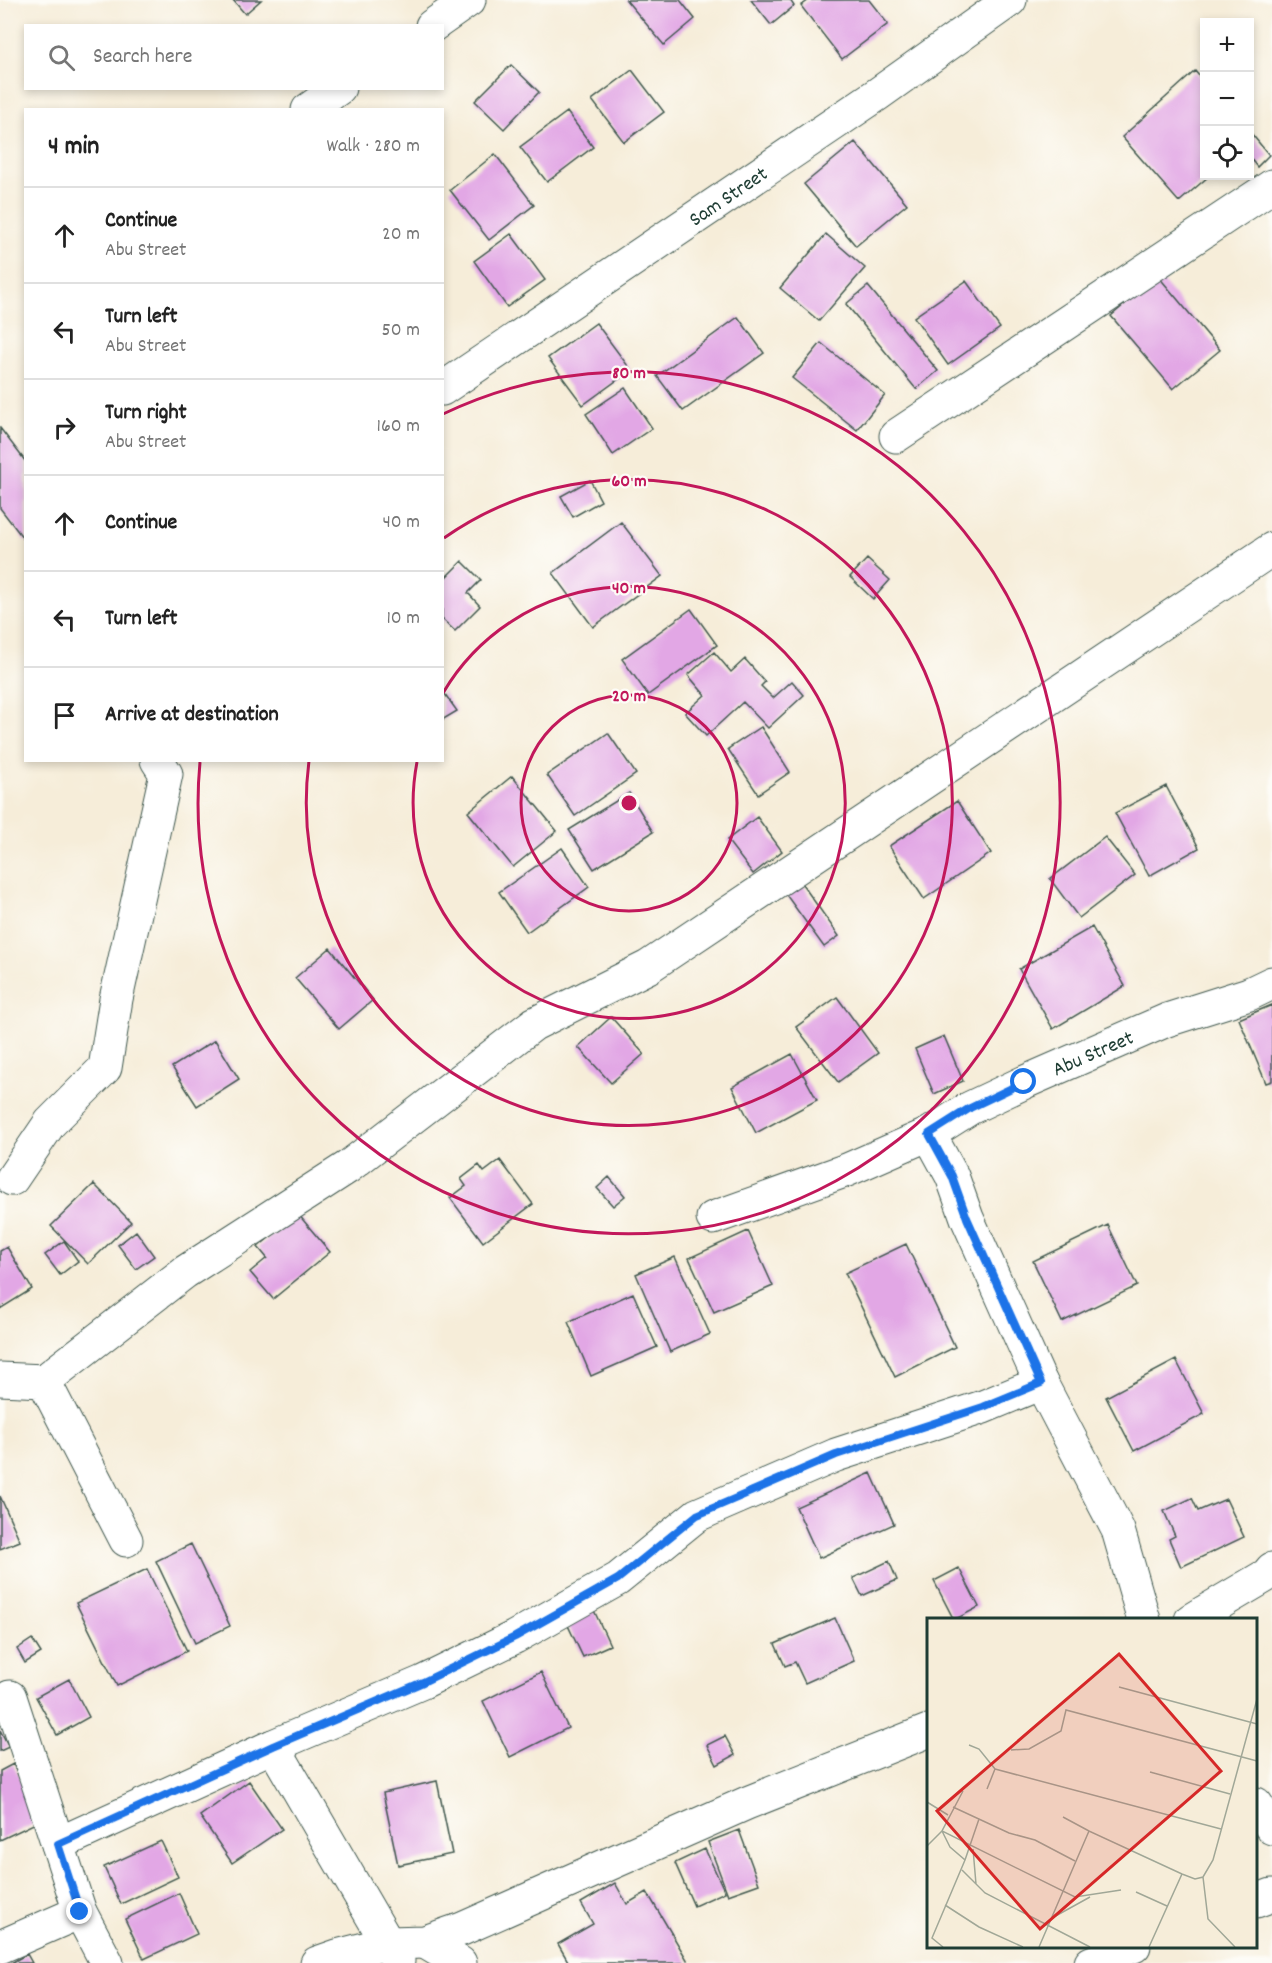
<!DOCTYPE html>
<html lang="en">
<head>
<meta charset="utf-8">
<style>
	:root { --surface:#fff; --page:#f6f6f6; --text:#222; --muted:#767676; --line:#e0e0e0 }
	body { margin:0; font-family:Dekko,sans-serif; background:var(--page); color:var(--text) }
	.controls { position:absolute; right:18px; top:18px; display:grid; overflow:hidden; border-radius:0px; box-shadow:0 3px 9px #0003 }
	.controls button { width:54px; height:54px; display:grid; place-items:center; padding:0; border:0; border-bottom:2px solid var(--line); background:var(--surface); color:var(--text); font:30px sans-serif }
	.stop { position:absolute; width:18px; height:18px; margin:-14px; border:4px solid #1a73e8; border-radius:50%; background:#fff }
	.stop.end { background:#1a73e8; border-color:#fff; box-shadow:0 2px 6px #0008 }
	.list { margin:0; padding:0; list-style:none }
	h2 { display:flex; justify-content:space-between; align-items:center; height:78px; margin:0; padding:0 24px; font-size:26px }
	h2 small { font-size:20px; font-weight:400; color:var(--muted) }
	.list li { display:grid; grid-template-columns:39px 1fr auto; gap:18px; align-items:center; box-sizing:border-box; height:96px; padding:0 24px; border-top:2px solid var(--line) }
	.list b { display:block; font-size:22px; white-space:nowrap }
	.list p { margin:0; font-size:20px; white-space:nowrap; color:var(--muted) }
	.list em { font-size:20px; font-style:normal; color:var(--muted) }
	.icon { flex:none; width:33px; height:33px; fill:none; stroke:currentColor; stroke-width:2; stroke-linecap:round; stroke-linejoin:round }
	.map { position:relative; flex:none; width:1272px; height:1963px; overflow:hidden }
	.search { position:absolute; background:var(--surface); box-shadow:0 3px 9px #0003; left:24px; top:24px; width:420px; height:66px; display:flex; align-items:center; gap:15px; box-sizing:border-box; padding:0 21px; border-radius:0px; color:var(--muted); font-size:22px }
	.panel { position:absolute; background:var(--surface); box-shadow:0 3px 9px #0003; left:24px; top:108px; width:420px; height:654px; border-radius:0px }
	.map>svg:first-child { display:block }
	.building { fill:#e2a7e5 }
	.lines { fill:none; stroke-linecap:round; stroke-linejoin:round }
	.street-casing { stroke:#3f574d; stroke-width:35 }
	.street { stroke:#fff; stroke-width:33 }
	.route { stroke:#1a73e8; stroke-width:8 }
	.ring { fill:none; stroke:#c2185b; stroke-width:3 }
	.labels { text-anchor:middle; stroke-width:4.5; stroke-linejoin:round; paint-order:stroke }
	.street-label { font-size:21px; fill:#1f3d34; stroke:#fdfcf7 }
	.inset-road { fill:none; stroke:#a0a797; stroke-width:1.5 }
	.view { fill:#d62828; fill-opacity:0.15; stroke:#d62828; stroke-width:3 }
	.inset-edge { fill:none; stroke:#1f3d34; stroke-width:3 }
	.centre { fill:#c2185b; stroke:#fdfcf7; stroke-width:3 }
	.ring-label { font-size:18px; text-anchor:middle; font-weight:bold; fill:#c2185b; stroke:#fdfcf7; stroke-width:4.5; stroke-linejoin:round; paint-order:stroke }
</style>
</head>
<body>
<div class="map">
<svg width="1272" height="1963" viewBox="0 0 1272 1963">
	<rect width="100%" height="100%" fill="#fdfcf7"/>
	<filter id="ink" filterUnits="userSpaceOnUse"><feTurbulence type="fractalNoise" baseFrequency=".0167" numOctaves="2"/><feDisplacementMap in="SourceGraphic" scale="12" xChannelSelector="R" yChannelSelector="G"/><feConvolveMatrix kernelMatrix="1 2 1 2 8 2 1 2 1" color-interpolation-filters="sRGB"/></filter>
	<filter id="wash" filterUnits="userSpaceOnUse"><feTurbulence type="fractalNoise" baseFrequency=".008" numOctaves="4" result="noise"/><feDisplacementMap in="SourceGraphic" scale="24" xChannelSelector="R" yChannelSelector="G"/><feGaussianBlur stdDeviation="1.35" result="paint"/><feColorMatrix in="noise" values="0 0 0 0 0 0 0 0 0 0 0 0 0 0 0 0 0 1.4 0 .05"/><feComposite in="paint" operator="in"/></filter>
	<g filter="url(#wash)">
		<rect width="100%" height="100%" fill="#f6edd9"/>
		<g id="blocks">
			<path class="building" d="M233,0H261L245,14Z
				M626,0H680L695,19L664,45Z
				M751,0H790L794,6L771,25Z
				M809,0H869L888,24L842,59L801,6Z
				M511,65L539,92L504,129L475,101Z
				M632,70L664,112L624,142L592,100Z
				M1195,71L1204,82V176H1209L1179,202L1122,137Z
				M567,112L593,147L547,182L520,147Z
				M1250,132L1269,155L1257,167L1250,158Z
				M855,142L907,204L856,246L804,184Z
				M495,154L534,205L489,240L450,190Z
				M511,234L545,280L507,307L474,261Z
				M826,234L865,268L819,321L780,288Z
				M1158,276L1220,350L1173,389L1111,316Z
				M966,281L1000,328L948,365L914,317Z
				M868,286L938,371L916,389L846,304Z
				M738,317L764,353L683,411L657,376Z
				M596,323L631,370L583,405L548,358Z
				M821,343L885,395L857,430L792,378Z
				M625,388L652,428L613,455L586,414Z
				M0,428L26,462V542L0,508Z
				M590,480L601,501L573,517L561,496Z
				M621,522L662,576L593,627L553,573Z
				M867,559L890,580L873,599L850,577Z
				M462,561L481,580L468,593L480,606L455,631L442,619V581Z
				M691,609L717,645L648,695L622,659Z
				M714,652L731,672L745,659L765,682L761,686L773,698L792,681L804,695L768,728L743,702L706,736L685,713L705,695L688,675Z
				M442,690L457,711L442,720Z
				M761,727L790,772L758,794L728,749Z
				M608,733L636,774L575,816L547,775Z
				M512,776L557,831L513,867L468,812Z
				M1166,786L1199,848L1149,876L1115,813Z
				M629,793L653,832L594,869L569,830Z
				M957,801L991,853L924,899L889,846Z
				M757,817L782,851L753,874L727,840Z
				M1105,837L1135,875L1079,918L1050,879Z
				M562,848L589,887L527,932L499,892Z
				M800,881L839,936L824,947L784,892Z
				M1092,927L1125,986L1053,1029L1019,969Z
				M330,948L373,1000L339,1029L295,978Z
				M837,997L878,1053L838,1082L796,1027Z
				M1272,1005V1081L1266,1083L1239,1019Z
				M611,1017L644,1054L611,1083L578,1047Z
				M944,1036L963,1081L934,1094L915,1049Z
				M215,1040L239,1079L197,1106L172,1067Z
				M792,1054L817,1100L756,1133L732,1087Z
				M500,1160L533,1204L483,1242L450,1198L466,1186L461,1179L479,1165L484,1172Z
				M609,1177L625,1196L613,1206L597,1188Z
				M94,1184L131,1222L88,1264L51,1226Z
				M298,1214L330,1252L273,1299L250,1272L267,1258L258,1247Z
				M1108,1225L1137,1286L1062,1322L1033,1261Z
				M136,1231L154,1256L136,1269L118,1245Z
				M748,1231L773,1286L714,1312L689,1258Z
				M64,1241L78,1261L60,1275L45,1255Z
				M906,1244L955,1347L895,1377L845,1273Z
				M7,1247L32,1289L0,1309V1251Z
				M675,1257L710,1334L670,1352L636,1274Z
				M633,1293L657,1347L591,1376L568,1322Z
				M1176,1360L1204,1414L1134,1451L1106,1397Z
				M871,1473L894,1524L819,1558L796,1507Z
				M0,1496L20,1541L0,1549Z
				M1192,1498L1198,1511L1226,1499L1244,1537L1181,1567L1169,1539L1175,1536L1164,1511Z
				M191,1544L230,1626L195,1643L156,1561Z
				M889,1561L897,1580L862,1596L853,1578Z
				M959,1568L979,1607L954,1620L934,1581Z
				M147,1569L187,1651L117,1686L76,1603Z
				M591,1604L610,1645L583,1657L564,1617Z
				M835,1618L854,1661L805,1683L795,1662L785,1666L775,1644Z
				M32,1639L41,1653L25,1663L17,1649Z
				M541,1672L568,1728L510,1757L483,1701Z
				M69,1679L89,1717L57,1735L36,1697Z
				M0,1730L9,1747L0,1751Z
				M725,1736L735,1755L717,1765L707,1745Z
				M13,1764L40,1821L0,1840V1771Z
				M249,1781L282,1829L232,1863L200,1816Z
				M437,1781L452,1854L398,1865L383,1793Z
				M739,1830L759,1884L728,1895L708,1842Z
				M161,1841L178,1877L121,1904L104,1867Z
				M705,1849L725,1892L694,1906L675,1863Z
				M615,1883L627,1904L647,1892L689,1963H569L558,1944L593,1924L581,1903Z
				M179,1893L197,1934L144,1959L125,1919Z
				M27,1954L32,1963H11Z"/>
		</g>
	</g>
	<g filter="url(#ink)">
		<use href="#blocks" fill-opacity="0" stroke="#3f574d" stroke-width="1.5"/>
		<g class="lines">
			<defs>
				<g id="street">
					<path d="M432,26L469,0"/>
					<path d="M308,110L339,88"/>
					<path id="s1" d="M442,389L878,94L1010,0"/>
					<path d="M896,436L1272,186"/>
					<path d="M12,1179L50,1123L105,1068L116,999L166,774L157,760"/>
					<path d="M713,1218L847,1170L929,1134"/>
					<path d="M0,1379L44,1381L126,1540"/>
					<path d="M44,1381L185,1272L348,1167L534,1024L648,967L1272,549"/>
					<path id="s2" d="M1144,1620L1118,1530L1041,1383L967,1218L952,1176L929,1134L970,1108L1025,1082L1167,1020L1249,994L1272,983"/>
					<path d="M1191,1620L1267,1575L1272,1569"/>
					<path d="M10,1697L80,1912L107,1963"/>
					<path d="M273,1746L398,1961"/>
					<path d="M1256,1804L1272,1828"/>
					<path d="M58,1844L273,1746L423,1682L515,1637L618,1579L697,1515L836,1455L983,1407L1041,1383"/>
					<path d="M1256,1901L1272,1895"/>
					<path d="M425,1942L460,1963"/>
					<path d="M0,1947L80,1912"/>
					<path d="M317,1963L337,1956L388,1943L425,1942L462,1929L747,1803L928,1731"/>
					<path d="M1091,1963L1134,1946"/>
				</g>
			</defs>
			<use href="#street" class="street-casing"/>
			<use href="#street" class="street"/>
		</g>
	</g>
	<g class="lines" filter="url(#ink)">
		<path class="route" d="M80,1912L58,1844L273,1746L423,1682L515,1637L618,1579L697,1515L836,1455L983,1407L1041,1383L967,1218L952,1176L929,1134L970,1108L1024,1082"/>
	</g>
	<g class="ring">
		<circle cx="629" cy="803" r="108"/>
		<path d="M443 693A216 216 0 1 1 417 762"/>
		<path d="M444 538A323 323 0 1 1 309 761"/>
		<path d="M443 414A431 431 0 1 1 200 762"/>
	</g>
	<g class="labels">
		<g class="street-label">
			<text dy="7" stroke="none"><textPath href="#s1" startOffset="345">Sam Street</textPath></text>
			<text dy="7" stroke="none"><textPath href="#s2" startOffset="716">Abu Street</textPath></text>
		</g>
	</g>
	<g transform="translate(927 1618)">
		<rect width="330" height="330" fill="#f6edd9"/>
		<path class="inset-road" d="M192,69L330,106M42,127L52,131L68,151L60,171M84,132L102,131L134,113L139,92L330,143M68,151L294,211M223,154L303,176M36,173L15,213L148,279L194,272M0,184L21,197M26,189L82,215L108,222L148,243M136,199L162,213M0,228L15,213L23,229L38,242L5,320L16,329M46,231L49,266M38,242L52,201M35,252L58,275L163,329M276,259L281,301L308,329M209,274L240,288M18,287L52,309L96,329M125,300L163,279M112,329L162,213L255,256M222,329L255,256L268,261L276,259L286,242L330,81"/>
		<path class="view" d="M192,36L294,153L113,311L10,193Z"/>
		<rect width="330" height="330" class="inset-edge"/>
	</g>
	<circle cx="629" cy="803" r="9" class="centre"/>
	<g class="ring-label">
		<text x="629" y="378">80 m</text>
		<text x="629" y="486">60 m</text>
		<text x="629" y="593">40 m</text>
		<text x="629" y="701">20 m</text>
	</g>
</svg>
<div class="controls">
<button>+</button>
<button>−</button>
<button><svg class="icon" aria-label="locate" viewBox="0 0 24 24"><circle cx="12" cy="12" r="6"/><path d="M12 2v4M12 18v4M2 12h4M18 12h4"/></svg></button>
</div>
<div class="stop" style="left:1024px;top:1082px"></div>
<div class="stop end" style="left:80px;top:1912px"></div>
<div class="search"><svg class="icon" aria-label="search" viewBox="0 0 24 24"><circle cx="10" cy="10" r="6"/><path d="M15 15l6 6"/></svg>Search here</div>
<section class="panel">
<h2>4 min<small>Walk · 280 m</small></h2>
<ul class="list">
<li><svg class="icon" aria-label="ahead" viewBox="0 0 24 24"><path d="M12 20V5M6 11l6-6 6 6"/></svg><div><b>Continue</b><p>Abu Street</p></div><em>20 m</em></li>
<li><svg class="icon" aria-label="left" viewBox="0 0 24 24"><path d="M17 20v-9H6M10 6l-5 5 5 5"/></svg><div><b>Turn left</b><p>Abu Street</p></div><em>50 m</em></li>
<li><svg class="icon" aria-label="right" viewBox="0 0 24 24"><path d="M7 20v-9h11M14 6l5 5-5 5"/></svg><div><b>Turn right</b><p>Abu Street</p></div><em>160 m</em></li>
<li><svg class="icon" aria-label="ahead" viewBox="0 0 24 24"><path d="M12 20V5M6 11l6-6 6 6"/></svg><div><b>Continue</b></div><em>40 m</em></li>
<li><svg class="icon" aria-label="left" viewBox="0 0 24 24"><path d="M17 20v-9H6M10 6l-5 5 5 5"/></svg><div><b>Turn left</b></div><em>10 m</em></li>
<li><svg class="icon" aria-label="arrive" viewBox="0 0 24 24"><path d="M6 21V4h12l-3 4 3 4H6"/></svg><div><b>Arrive at destination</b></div></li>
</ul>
</section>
</div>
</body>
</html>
